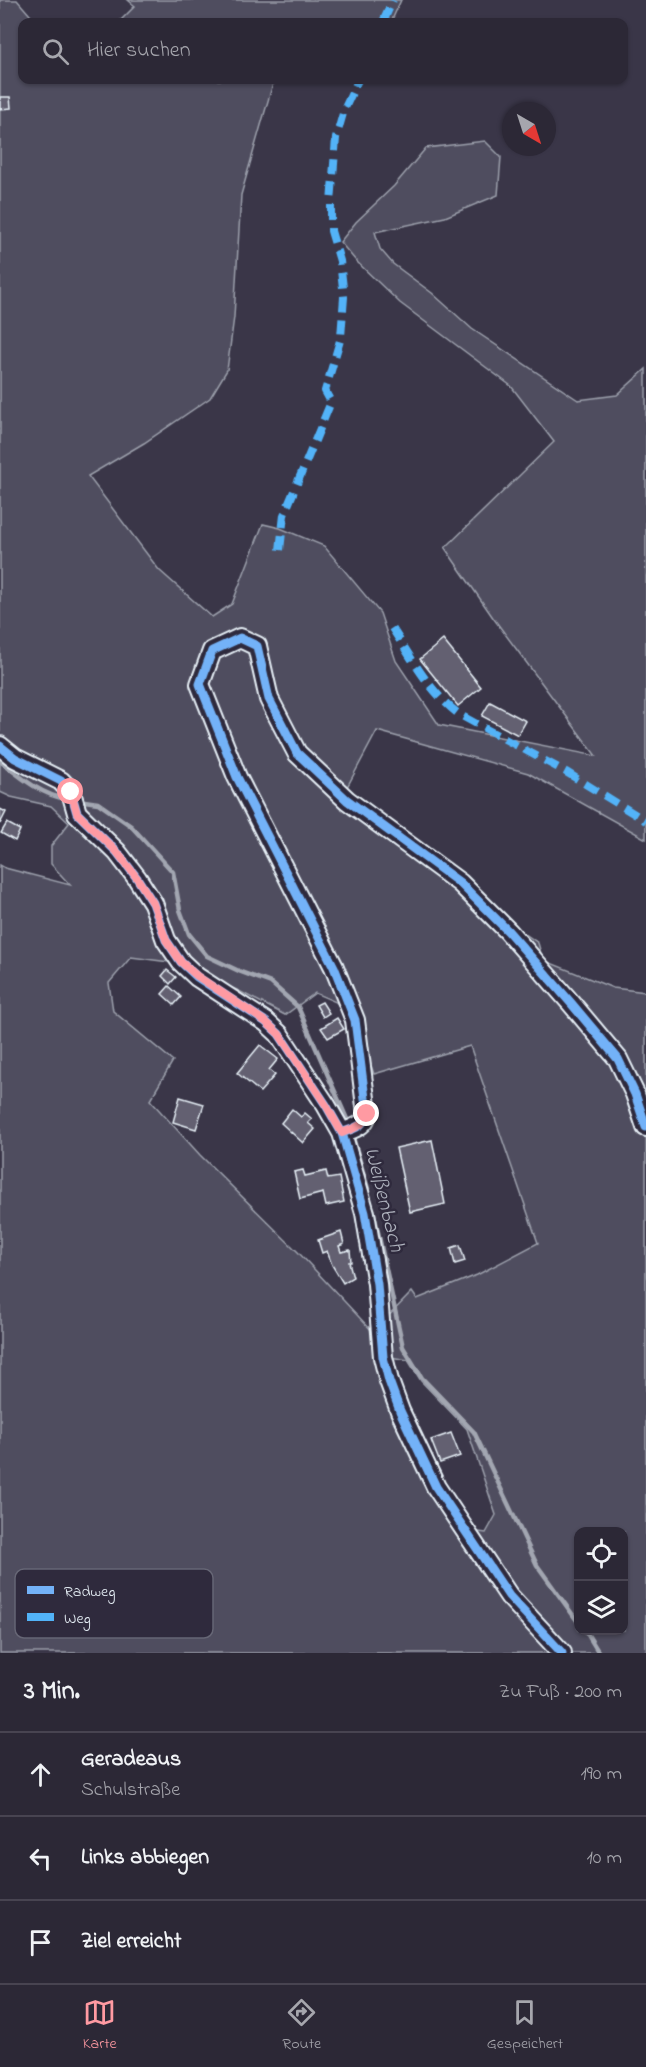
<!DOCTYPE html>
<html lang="de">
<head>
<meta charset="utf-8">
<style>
	:root { --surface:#2c2836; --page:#383442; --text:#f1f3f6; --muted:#a6a6ad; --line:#484451; --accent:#ff9aa2 }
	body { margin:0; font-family:"Indie Flower",sans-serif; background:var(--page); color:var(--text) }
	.controls { position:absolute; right:18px; bottom:18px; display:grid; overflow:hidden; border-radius:12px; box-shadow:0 2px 4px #0004 }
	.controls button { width:54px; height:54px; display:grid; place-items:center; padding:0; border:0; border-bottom:2px solid var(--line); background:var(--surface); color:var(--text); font:30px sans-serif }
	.compass { position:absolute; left:502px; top:102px; width:54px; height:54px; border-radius:50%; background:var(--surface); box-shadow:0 2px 4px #0004; rotate:141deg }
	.stop { position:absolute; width:18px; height:18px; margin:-14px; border:4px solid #ff9aa2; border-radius:50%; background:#fff }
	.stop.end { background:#ff9aa2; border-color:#fff; box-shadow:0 2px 6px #0008 }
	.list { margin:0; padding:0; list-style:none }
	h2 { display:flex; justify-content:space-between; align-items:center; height:78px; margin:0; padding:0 24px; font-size:26px }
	h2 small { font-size:20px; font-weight:400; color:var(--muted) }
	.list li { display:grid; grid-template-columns:39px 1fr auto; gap:18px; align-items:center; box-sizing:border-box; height:84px; padding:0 24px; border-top:2px solid var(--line) }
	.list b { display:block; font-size:22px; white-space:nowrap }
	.list p { margin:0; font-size:20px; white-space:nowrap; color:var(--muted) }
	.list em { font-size:20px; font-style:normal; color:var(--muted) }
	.icon { flex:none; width:33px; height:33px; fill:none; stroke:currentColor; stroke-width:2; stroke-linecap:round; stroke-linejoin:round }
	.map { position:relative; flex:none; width:646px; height:1653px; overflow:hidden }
	.search { position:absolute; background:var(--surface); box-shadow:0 2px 4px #0004; left:18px; right:18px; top:18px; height:66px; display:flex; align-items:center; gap:15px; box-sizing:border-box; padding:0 21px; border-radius:12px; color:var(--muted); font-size:22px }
	.sheet { height:330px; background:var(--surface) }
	nav { display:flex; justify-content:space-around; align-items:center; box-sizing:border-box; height:84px; border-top:2px solid var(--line); background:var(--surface); font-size:16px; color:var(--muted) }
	nav a { display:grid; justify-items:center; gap:3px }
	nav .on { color:var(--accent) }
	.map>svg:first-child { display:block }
	.green { fill:#504e5f; stroke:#9ca0ac; stroke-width:1.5; fill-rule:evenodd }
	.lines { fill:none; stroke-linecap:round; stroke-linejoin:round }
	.stream { stroke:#a2a6b1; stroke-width:4.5 }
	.building { fill:#636171; stroke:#e8f1f8; stroke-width:1.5 }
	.street-casing { stroke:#e8f1f8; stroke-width:22 }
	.street { stroke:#2f2a3d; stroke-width:18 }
	.quiet { stroke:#52b3f8; stroke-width:8; stroke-dasharray:15 8; stroke-linecap:butt }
	.cycleway-casing { stroke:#2f2a3d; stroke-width:13 }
	.cycleway { stroke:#73b2f8; stroke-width:9 }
	.route { stroke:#ff9aa2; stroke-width:8 }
	.labels { text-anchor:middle; stroke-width:5; stroke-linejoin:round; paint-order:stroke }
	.water-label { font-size:22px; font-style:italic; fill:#aeb2bd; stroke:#2f2a3d }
	.key { fill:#2f2a3d; stroke:#666675; stroke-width:1.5 }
	.key-label { font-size:16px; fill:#e8f1f8 }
</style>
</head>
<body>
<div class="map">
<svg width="646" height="1653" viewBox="0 0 646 1653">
	<rect width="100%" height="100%" fill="#3a3648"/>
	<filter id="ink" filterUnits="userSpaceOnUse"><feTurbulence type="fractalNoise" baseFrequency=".0167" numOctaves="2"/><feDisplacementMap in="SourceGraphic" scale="12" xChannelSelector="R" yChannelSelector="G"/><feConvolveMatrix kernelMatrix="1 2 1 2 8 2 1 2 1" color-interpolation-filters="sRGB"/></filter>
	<g filter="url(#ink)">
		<path class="green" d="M0,0H17L36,22H22V80H274L241,195L234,317L227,370L210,398L144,443L88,476L159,570L212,617L232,604L263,524L280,528L324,546L380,613L396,661L439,725L596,756L494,619L445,548L554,442L511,386L400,303L356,261L340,242L356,222L394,186L426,148L485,141L501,157L498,195L445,217L375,232L380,249L393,264L432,293L472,329L578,400L617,395L646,369V839L528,773L377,731L338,804L538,943L543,960L613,988L646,992V1653H0V865L5,868L70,885L51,864V846L69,823L51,806L11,797L0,792ZM131,957L169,962L237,990L285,1015L315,993L336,1002L361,1037L374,1074L470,1046L538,1243L477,1275L417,1299L412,1292L373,1332L298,1252L200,1155L150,1100L173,1061L113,1011L109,983ZM390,1357L408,1360L421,1381L467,1429L496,1515L486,1533L472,1531L425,1454ZM578,1532H624V1630H578Z
			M128,0H401L391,22H119L135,6Z"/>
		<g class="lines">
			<path class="stream" d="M0,761C19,776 42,796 67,799
				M78,800L98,803L131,826L173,872L180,910L189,934L207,956L241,972L271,983L298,1007L350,1126
				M352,1134L368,1189
				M373,1209L403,1347L422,1378L474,1432L537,1565L578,1622
				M585,1630L599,1653"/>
		</g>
		<path class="building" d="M0,97H10L11,108L0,109Z
			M443,640L481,687L458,706L420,659Z
			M490,702L526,721L518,735L482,716Z
			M0,809L6,812L0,824Z
			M7,823L20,830L15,841L1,833Z
			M167,970L176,977L170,984L162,976Z
			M169,986L181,997L174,1005L162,994Z
			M322,1002L329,1013L323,1017L316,1005Z
			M337,1018L344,1029L328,1038L321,1028Z
			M260,1045L278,1059L269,1070L275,1075L260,1092L237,1073Z
			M180,1097L204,1104L196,1129L173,1122Z
			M292,1109L301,1117L305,1113L312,1119L308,1123L315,1129L303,1143L281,1123Z
			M432,1140L445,1204L410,1212L396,1148Z
			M303,1170L305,1176L326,1171L328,1179L339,1177L344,1202L326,1206L323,1193L300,1199L294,1172Z
			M341,1232L344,1244L339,1246L341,1252L350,1250L351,1262H349L353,1277L343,1283L332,1265L327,1251L322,1253L318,1240Z
			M460,1245L465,1261L455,1264L451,1248Z
			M451,1433L460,1456L440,1463L431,1440Z"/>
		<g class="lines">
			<defs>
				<path id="street" d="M0,746L15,758L61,781L71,792L77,813L117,852L137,878L153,903L166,940L181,962L197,977L266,1022L279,1034L326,1105L342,1133L365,1213L377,1284L383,1357L389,1381L400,1411L436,1487L509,1596L562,1653
					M342,1133C353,1128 364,1127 367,1114L355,1020L334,967L237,777L200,684L212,651L240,638L257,646L269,699L297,753L347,800L460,883L508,931L571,1003L618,1059L635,1094L646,1127"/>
			</defs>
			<use href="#street" class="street-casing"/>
			<use href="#street" class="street"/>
			<path class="quiet" d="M383,22L393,0
				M280,550L284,515L331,402L325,391L341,337L344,297L340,261L331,231V203L336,138L344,110L358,80
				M392,628C412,659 430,693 460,715L566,772L646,821"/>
			<defs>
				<path id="cycleway" d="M0,746L15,758L61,781L71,792L77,813L117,852L137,878L153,903L166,940L181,962L197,977L266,1022L279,1034L326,1105L342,1133L365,1213L377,1284L383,1357L389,1381L400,1411L436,1487L509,1596L562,1653
					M342,1133C353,1128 364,1127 367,1114L355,1020L334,967L237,777L200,684L212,651L240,638L257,646L269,699L297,753L347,800L460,883L508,931L571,1003L618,1059L635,1094L646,1127"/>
			</defs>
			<use href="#cycleway" class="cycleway-casing"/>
			<use href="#cycleway" class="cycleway"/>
		</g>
	</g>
	<g class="lines" filter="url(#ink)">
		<path class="route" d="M71,792L77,813L117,852L137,878L153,903L166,940L181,962L197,976L266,1022L279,1034L326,1105L342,1133C353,1128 364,1127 367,1114"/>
	</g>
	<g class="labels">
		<g class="water-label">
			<text transform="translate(386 1199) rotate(76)" y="8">Weißenbach</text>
		</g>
	</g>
	<rect x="15" y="1569" width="198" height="69" rx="9" class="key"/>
	<rect x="27" y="1586" width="27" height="8" fill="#73b2f8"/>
	<rect x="27" y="1613" width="27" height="8" fill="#52b3f8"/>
	<g class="key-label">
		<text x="64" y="1596">Radweg</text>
		<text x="64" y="1623">Weg</text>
	</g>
</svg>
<div class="controls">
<button><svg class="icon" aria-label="locate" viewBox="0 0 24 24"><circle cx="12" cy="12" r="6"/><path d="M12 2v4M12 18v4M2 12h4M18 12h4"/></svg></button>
<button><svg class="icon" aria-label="layers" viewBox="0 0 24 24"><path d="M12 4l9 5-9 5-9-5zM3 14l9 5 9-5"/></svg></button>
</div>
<svg class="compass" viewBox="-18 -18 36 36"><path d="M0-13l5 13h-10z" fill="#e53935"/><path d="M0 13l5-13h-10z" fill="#a6a6ad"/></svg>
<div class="stop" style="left:71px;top:792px"></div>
<div class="stop end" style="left:367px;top:1114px"></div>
<div class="search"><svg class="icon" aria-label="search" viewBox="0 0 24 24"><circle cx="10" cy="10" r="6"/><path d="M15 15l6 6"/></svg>Hier suchen</div>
</div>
<section class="sheet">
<h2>3 Min.<small>Zu Fuß · 200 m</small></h2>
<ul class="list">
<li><svg class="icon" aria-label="ahead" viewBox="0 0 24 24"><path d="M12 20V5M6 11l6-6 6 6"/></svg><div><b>Geradeaus</b><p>Schulstraße</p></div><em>190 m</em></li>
<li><svg class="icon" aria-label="left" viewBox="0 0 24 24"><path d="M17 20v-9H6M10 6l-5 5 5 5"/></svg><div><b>Links abbiegen</b></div><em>10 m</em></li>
<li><svg class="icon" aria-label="arrive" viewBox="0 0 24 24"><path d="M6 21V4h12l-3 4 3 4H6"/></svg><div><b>Ziel erreicht</b></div></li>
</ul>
</section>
<nav>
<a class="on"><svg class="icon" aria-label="map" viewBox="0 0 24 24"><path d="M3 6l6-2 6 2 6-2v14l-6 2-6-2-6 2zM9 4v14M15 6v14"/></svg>Karte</a>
<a><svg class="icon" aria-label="directions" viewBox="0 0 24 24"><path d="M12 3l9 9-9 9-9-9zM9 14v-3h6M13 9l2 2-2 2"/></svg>Route</a>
<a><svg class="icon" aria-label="saved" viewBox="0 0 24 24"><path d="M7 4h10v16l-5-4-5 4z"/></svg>Gespeichert</a>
</nav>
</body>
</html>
